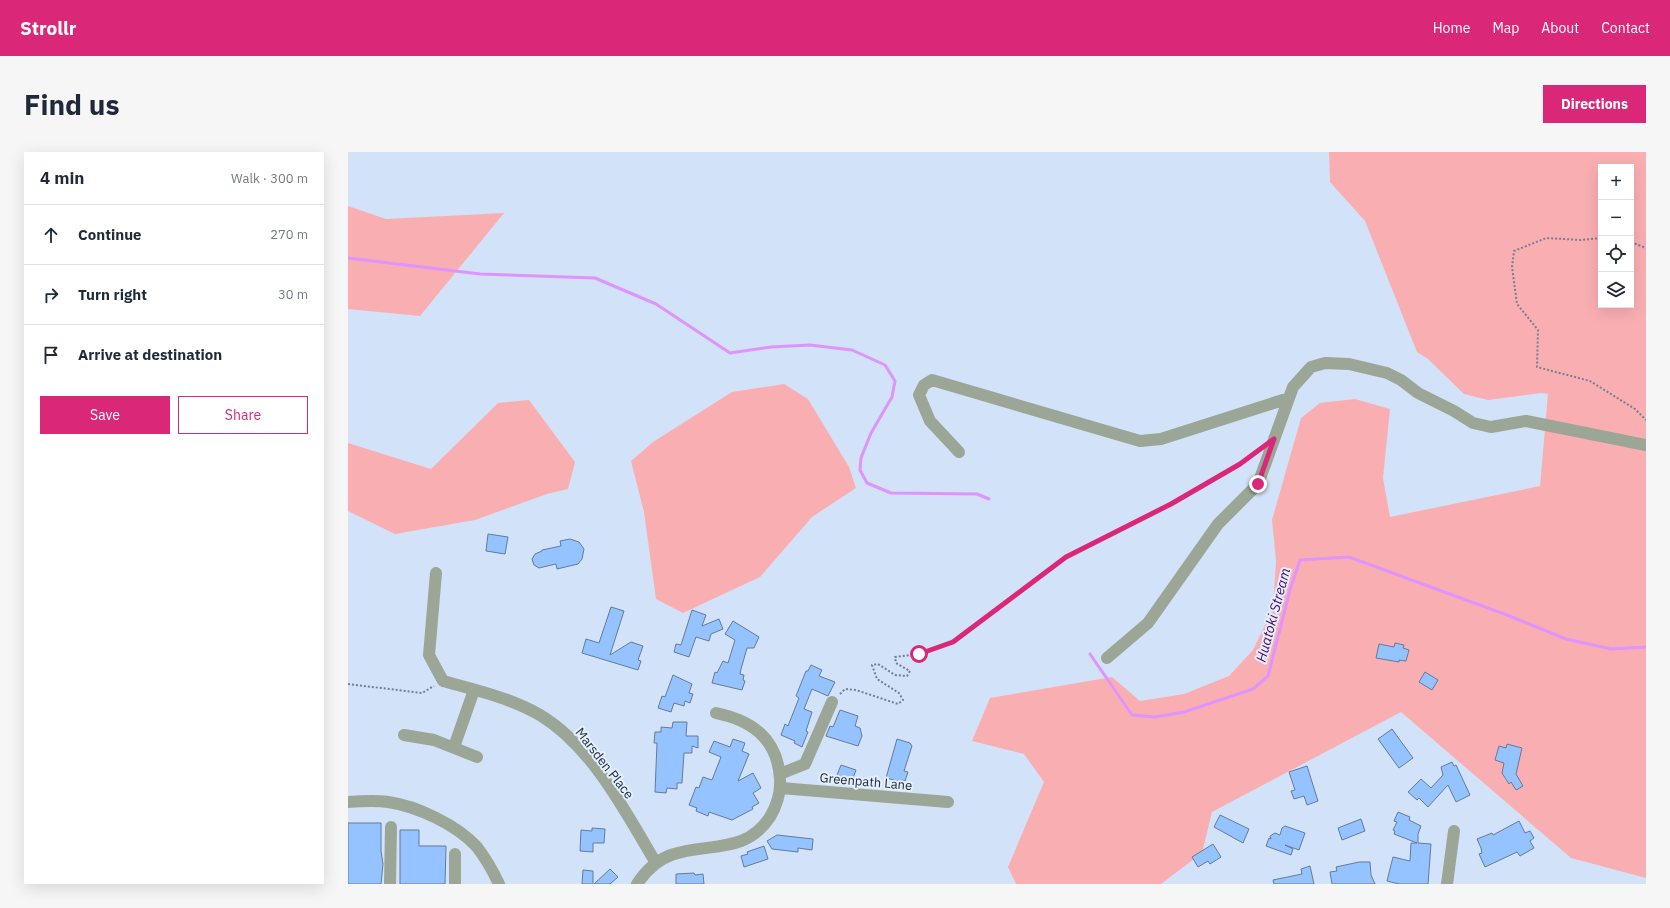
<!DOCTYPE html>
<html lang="en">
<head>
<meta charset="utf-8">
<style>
	:root { --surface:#fff; --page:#f6f6f7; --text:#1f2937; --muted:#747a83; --line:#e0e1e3; --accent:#db2777 }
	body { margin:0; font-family:"IBM Plex Sans",sans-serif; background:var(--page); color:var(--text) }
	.controls { position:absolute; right:12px; top:12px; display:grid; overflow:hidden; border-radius:0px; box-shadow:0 4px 16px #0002 }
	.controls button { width:36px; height:36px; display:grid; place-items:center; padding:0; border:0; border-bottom:1px solid var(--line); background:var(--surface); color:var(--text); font:20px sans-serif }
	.stop { position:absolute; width:12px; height:12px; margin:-9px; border:3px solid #db2777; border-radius:50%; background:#fff }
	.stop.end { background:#db2777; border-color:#fff; box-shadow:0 1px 4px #0008 }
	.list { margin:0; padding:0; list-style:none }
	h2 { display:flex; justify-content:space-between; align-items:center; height:52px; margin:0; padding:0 16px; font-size:17px }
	h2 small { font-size:13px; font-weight:400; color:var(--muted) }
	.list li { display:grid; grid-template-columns:26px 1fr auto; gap:12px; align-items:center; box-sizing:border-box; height:60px; padding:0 16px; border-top:1px solid var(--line) }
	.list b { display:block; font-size:15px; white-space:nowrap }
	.list em { font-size:13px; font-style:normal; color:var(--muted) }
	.actions { display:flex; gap:8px; padding:12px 16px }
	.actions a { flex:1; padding:9px 0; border:1px solid var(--accent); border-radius:0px; text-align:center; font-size:14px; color:var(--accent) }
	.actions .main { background:var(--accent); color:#fff }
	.icon { flex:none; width:22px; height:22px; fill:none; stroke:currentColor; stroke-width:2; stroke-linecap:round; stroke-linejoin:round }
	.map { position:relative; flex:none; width:1298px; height:732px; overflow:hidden; border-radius:0px }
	header { display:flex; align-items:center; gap:24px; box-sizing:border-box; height:56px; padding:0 20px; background:var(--accent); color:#fff }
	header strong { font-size:19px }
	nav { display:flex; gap:22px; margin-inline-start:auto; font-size:14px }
	.intro { display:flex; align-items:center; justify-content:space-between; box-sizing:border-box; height:96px; padding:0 24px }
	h1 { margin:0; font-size:28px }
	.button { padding:10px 18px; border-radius:0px; background:var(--accent); color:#fff; font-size:14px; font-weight:700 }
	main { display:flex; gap:24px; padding:0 24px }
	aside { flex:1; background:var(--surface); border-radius:0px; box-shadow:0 4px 16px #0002 }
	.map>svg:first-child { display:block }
	.green { fill:#f9afb2; fill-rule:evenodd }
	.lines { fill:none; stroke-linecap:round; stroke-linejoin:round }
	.stream { stroke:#df93fd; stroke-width:3 }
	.building { fill:#95c3ff; stroke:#637b9b }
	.path { stroke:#727f90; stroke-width:2; stroke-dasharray:2 2; stroke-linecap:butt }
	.minor { stroke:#9ba696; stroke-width:12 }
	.route { stroke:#db2777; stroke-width:5 }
	.labels { text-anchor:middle; stroke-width:4; stroke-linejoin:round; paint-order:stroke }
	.street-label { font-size:13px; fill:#212b39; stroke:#e4effe }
	.water-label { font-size:14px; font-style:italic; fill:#4d0064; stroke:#e4effe }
</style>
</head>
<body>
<header>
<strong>Strollr</strong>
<nav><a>Home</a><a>Map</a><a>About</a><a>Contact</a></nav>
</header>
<div class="intro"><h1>Find us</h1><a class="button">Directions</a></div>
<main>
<aside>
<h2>4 min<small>Walk · 300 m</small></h2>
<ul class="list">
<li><svg class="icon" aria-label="ahead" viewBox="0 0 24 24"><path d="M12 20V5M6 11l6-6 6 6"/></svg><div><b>Continue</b></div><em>270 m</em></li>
<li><svg class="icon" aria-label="right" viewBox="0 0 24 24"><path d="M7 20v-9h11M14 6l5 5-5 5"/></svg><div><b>Turn right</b></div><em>30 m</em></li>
<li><svg class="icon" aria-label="arrive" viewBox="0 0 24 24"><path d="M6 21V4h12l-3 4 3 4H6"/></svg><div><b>Arrive at destination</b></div></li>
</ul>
<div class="actions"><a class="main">Save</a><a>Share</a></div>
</aside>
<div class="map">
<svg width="1298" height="732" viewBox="0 0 1298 732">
	<rect width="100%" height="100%" fill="#d2e2f8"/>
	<path class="green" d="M981,0H1298V726L1223,706L1053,560L864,660L854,701L813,732H668L660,715L696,630L676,602L624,589L642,546L764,525L792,549L836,542L881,524L905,498L925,457L928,409L924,368L953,266L972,251L1007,247L1042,257L1035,326L1042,365L1192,334L1200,242L1193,241L1140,248L1116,242L1080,207L1069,200L1017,69L982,30ZM1253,15H1283V153H1253Z
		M0,54L38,67L156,61L72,164L0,157Z
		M436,232L460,247L501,315L508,336L464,365L412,425L335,461L308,447L296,360L283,309L305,290L384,240Z
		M181,248L227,310L220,337L199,342L127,368L47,382L0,359V291L83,317L150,251Z"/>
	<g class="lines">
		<path class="stream" d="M0,106L132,122L247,126L308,152L382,201L423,195L462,193L504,198L537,213L547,229L544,245L523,281L513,306L512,318L519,331L543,341L629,342L641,347
			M742,502L784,563L807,565L836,560L905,537L920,524L942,438L952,408L1001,405L1159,463L1218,487L1263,497L1298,495"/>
	</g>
	<path class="building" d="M140,382L160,385L157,402L138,399Z
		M222,387L231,390L236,397L234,407L230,412L209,417L208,412L191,416L186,413L184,407L187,402L194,399V398L213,394L212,389Z
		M263,455L276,459L262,503L283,490L295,494L290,508L293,509L290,518L234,501L238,487L251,491Z
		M344,458L358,463L354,474L371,467L375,477L363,482L361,489L348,485L341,505L326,500L328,492L333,493Z
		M385,469L411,485L406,496H399L393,517L392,522L396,523L395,528L397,529L394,538L364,531L367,520L369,521L375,509L380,511L387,488L377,482Z
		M1047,491L1056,493L1055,496L1061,498L1058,509L1051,508V510L1028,506L1031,492L1046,495Z
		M463,513L474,518L471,524L487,530L480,544L464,537L456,557L464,560L458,579L460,580L454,595L446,591L447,589L433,583L437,572L440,574L451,546L448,544L458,519H460Z
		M1077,520L1090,528L1084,538L1071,530Z
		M325,523L344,532L341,541L345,542L342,551L337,549L336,554L326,551L323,560L310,556L314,544L317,545Z
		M492,558L510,564L507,574L512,576L514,584L510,594L478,584L482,574L485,575Z
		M325,570H339L338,584H350V596L344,594V601H336L334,631H329V637L319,636L318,641L307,640L309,591H306L307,580H313V575L324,576Z
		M1044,577L1065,606L1051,616L1030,587Z
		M385,587L397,591L394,599L401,602L390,629L405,621L413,636L405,641L411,651L404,655L405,657L384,668L361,660L360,664L348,659L349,656L341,653L348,635L351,636L355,625L364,628L373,605L361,600L366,589L382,595Z
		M549,587L562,591L564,594L556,619L560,620L557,629L554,628V630L538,626Z
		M1159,592L1174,596L1168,622L1175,634L1168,638L1163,630L1161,632L1154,621L1156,611L1147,608L1151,594L1158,596Z
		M1104,610L1106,614L1108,613L1122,643L1108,650L1100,633L1080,655L1071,646L1069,648L1060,640L1073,627L1083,636L1095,623L1093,615Z
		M493,613L508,618L504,629L489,623Z
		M959,614L970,649L959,653L956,644L946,647L943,639L947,638L941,620Z
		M1050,660L1062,665L1061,668L1073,674L1070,682V691L1083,692L1080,732H1051L1039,729L1045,705L1062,709L1063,691H1069L1046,682L1047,679L1045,678L1049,670L1046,669Z
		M872,663L901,677L895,691L866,675Z
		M1013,667L1017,679L994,688L990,676Z
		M1171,669L1177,681L1182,679L1186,686L1182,689L1186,696L1172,704L1169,700L1137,715L1131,702L1134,701L1133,696L1129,687L1144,681L1145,683Z
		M0,671H33V699L35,712L33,732H0Z
		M937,674L957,681L951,698L937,693L945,697L943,703L918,694L921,686L923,687L922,684L927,681L932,683L934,676Z
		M244,676L257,677L256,691H245V700L232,699L233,678L244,679Z
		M52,678H71V694H98L97,732H52Z
		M429,683L465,687L464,698L450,696V700L424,697L419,689Z
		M865,692L873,705L862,712L860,709L850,715L844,705Z
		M416,694L420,707L396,715L393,704L400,702L399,700Z
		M1011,710H1022L1023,723L1027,732H984L982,720L989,719L988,715Z
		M962,714L966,732H926L925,728L954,722L953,717Z
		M262,717L270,725L262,732H246Z
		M235,718L245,719V732H234Z
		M346,721L347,723L355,722L356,732H328V722Z"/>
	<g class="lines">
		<path class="path" d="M1253,86L1233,88L1198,86L1166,99L1164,115L1169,152L1190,178L1189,215L1242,229L1287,257L1298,268
			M1283,90L1298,96
			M0,532L74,541L86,534
			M492,542L497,537L508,538L550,552L555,548L551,541L529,527L524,513L530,512L547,523L559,524L562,519L548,511L547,505L571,502L605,490L718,405L823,352L892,312L910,299"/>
		<path class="minor" d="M611,300L582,269L571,243L576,233L584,228L792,289L813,287L941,246
			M88,421L81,503L95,529C127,538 163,546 192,563C244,594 278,661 308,711
			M759,506L800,471L870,372L910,332L945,235L963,215L977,211L1001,212L1039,221L1053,228L1070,241L1106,259L1125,271L1143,275L1178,269L1298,293
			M56,583L86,588L129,605
			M106,595L126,538
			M432,622L457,612L484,550
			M433,636L600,650
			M0,650C13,649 27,648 40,650C69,654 109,673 129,695C138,707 145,719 151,732
			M107,702V732
			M42,732L43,675
			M289,732C297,720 309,708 323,703C360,690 397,703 422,665C429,653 433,641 432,627C431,609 425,593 412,581C398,569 385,565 368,561
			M1099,732L1106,679"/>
	</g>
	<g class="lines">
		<path class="route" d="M571,502L605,490L718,405L823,352L892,312L926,287L910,332"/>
	</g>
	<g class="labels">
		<g class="street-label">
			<text transform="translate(257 611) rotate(52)" y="5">Marsden Place</text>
			<text transform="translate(518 629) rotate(5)" y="5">Greenpath Lane</text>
		</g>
		<g class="water-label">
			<text transform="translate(925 463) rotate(-75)" y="5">Huatoki Stream</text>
		</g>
	</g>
</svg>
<div class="controls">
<button>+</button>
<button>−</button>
<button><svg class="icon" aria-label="locate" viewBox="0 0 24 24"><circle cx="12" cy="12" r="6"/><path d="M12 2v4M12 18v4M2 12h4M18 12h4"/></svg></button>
<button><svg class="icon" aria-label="layers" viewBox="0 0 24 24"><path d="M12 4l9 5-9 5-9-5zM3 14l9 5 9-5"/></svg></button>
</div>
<div class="stop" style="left:571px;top:502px"></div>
<div class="stop end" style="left:910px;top:332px"></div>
</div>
</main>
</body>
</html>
